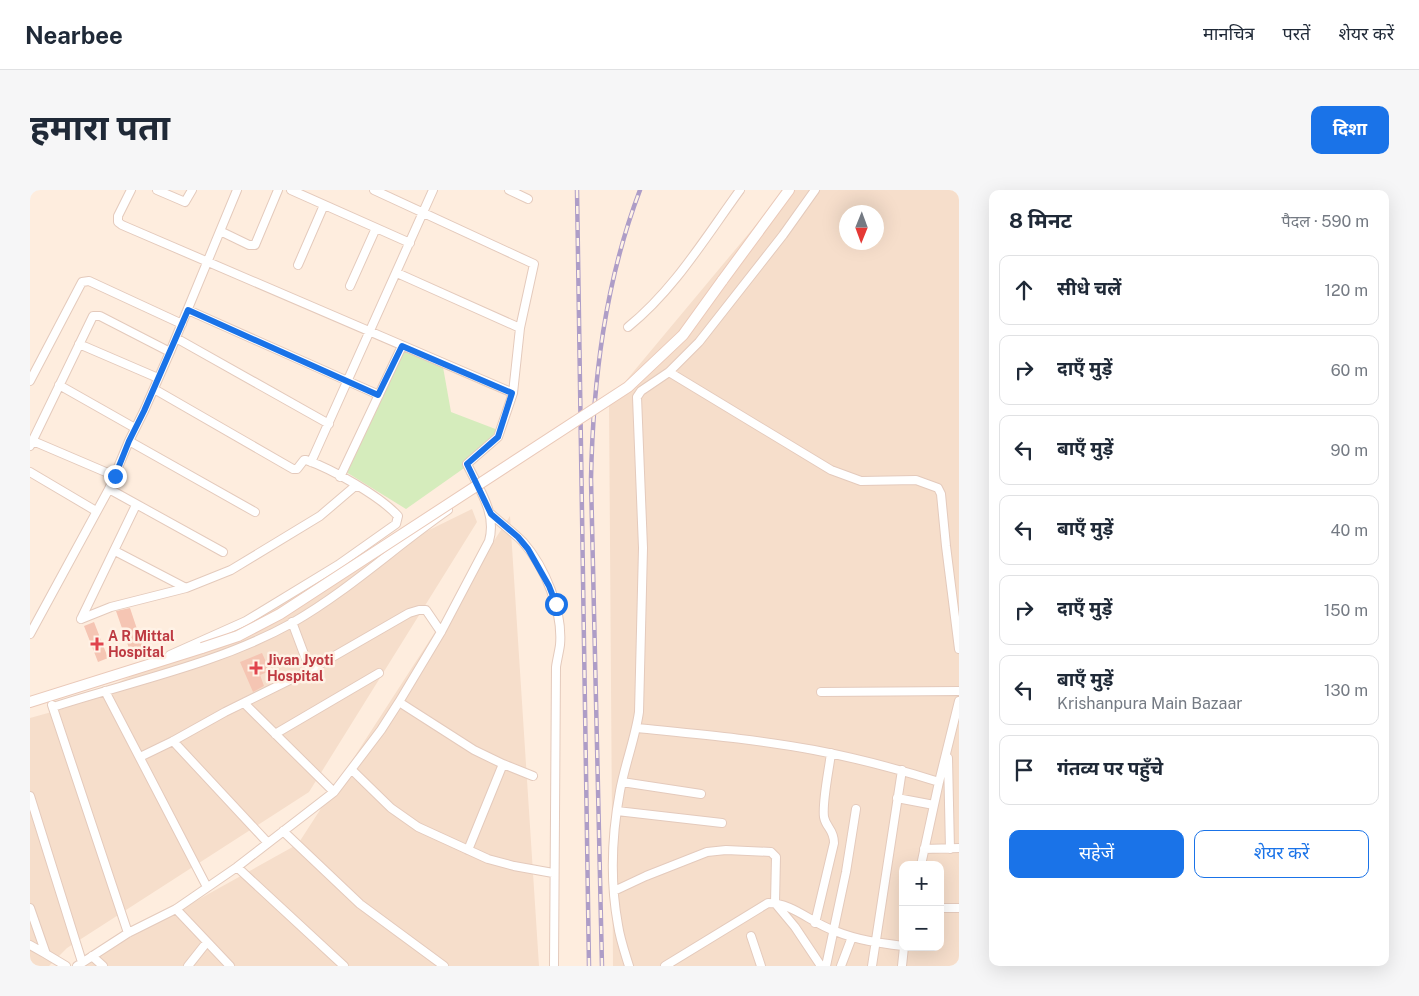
<!DOCTYPE html>
<html lang="hi">
<head>
<meta charset="utf-8">
<style>
	:root { --surface:#fff; --page:#f6f6f7; --text:#1f2937; --muted:#747a83; --line:#e0e1e3; --accent:#1a73e8 }
	body { margin:0; font-family:"Public Sans","Noto Sans Devanagari",sans-serif; background:var(--page); color:var(--text) }
	.controls { position:absolute; right:15px; bottom:15px; display:grid; overflow:hidden; border-radius:10px; box-shadow:0 5px 20px #0002 }
	.controls button { width:45px; height:45px; display:grid; place-items:center; padding:0; border:0; border-bottom:1px solid var(--line); background:var(--surface); color:var(--text); font:25px sans-serif }
	.compass { position:absolute; left:809px; top:15px; width:45px; height:45px; border-radius:50%; background:var(--surface); box-shadow:0 5px 20px #0002; rotate:181deg }
	.stop { position:absolute; width:15px; height:15px; margin:-11px; border:4px solid #1a73e8; border-radius:50%; background:#fff }
	.stop.end { background:#1a73e8; border-color:#fff; box-shadow:0 1px 5px #0008 }
	.list { margin:0; padding:0; list-style:none }
	h2 { display:flex; justify-content:space-between; align-items:center; height:65px; margin:0; padding:0 20px; font-size:21px }
	h2 small { font-size:16px; font-weight:400; color:var(--muted) }
	.list li { display:grid; grid-template-columns:32px 1fr auto; gap:15px; align-items:center; box-sizing:border-box; height:70px; margin:0 10px 10px; padding:0 10px; border:1px solid var(--line); border-radius:10px }
	.list b { display:block; font-size:19px; white-space:nowrap }
	.list p { margin:0; font-size:16px; white-space:nowrap; color:var(--muted) }
	.list em { font-size:16px; font-style:normal; color:var(--muted) }
	.actions { display:flex; gap:10px; padding:15px 20px }
	.actions a { flex:1; padding:11px 0; border:1px solid var(--accent); border-radius:10px; text-align:center; font-size:18px; color:var(--accent) }
	.actions .main { background:var(--accent); color:#fff }
	.icon { flex:none; width:28px; height:28px; fill:none; stroke:currentColor; stroke-width:2; stroke-linecap:round; stroke-linejoin:round }
	.map { position:relative; flex:none; width:929px; height:776px; overflow:hidden; border-radius:10px }
	header { display:flex; align-items:center; gap:30px; box-sizing:border-box; height:70px; padding:0 25px; background:var(--surface); border-bottom:1px solid var(--line) }
	header strong { font-size:24px }
	nav { display:flex; gap:28px; margin-inline-start:auto; font-size:18px }
	.intro { display:flex; align-items:center; justify-content:space-between; box-sizing:border-box; height:120px; padding:0 30px }
	h1 { margin:0; font-size:35px }
	.button { padding:12px 22px; border-radius:10px; background:var(--accent); color:#fff; font-size:18px; font-weight:700 }
	main { display:flex; gap:30px; padding:0 30px }
	aside { flex:1; background:var(--surface); border-radius:10px; box-shadow:0 5px 20px #0002 }
	.map>svg:first-child { display:block }
	.residential { fill:#f6decb; fill-rule:evenodd }
	.green { fill:#d5ecbc }
	.building { fill:#f5c5b3 }
	.lines { fill:none; stroke-linecap:round; stroke-linejoin:round }
	.street-casing { stroke:#e4cabc; stroke-width:10 }
	.secondary-casing { stroke:#eac9b9; stroke-width:12 }
	.street { stroke:#fff; stroke-width:8 }
	.secondary { stroke:#fff; stroke-width:10 }
	.rail-casing { stroke:#ae9dc7; stroke-width:4.5 }
	.rail { stroke:#fff2e6; stroke-width:2.5; stroke-dasharray:8; stroke-linecap:butt }
	.secondary-bridge-casing { stroke:#eac9b9; stroke-width:12; stroke-linecap:butt }
	.secondary-bridge { stroke:#fff; stroke-width:10 }
	.route { stroke:#1a73e8; stroke-width:6 }
	.health-dot { fill:#e0444e; stroke:#fff2e6; stroke-width:2 }
	.labels { text-anchor:middle; stroke-width:5; stroke-linejoin:round; paint-order:stroke }
	.health-label { font-size:14px; font-weight:bold; fill:#be3a42; stroke:#fff2e6; text-anchor:start }
</style>
</head>
<body>
<header>
<strong>Nearbee</strong>
<nav><a>मानचित्र</a><a>परतें</a><a>शेयर करें</a></nav>
</header>
<div class="intro"><h1>हमारा पता</h1><a class="button">दिशा</a></div>
<main>
<div class="map">
<svg width="929" height="776" viewBox="0 0 929 776">
	<rect width="100%" height="100%" fill="#feedde"/>
	<path class="residential" d="M755,0H929V776H583L579,211ZM816,22H846V52H816ZM873,675H910V757H873Z
		M442,319L447,332L279,602L37,758L19,776H0V528L36,518Z
		M480,326L509,776H49L268,654Z"/>
	<path class="green" d="M375,160L413,177L421,222L468,240L464,257L376,319L316,282Z"/>
	<path class="building" d="M100,418L113,457L100,461L86,421Z
		M64,432L78,468L68,472L54,436Z
		M232,463L240,481L230,485L234,496L223,502L210,472Z"/>
	<g class="lines">
		<defs>
			<path id="street" d="M101,0L88,26V32L92,35L483,203
				M127,0L155,12L162,0
				M261,0L380,53
				M479,0L498,9
				M190,41L219,55H225L248,0
				M268,75L294,15
				M367,83L490,138
				M320,96L346,38
				M158,120L349,205
				M598,137C644,100 675,48 710,0
				M146,148L299,234
				M49,154L128,188
				M639,182L801,280L831,291L886,290L908,298L911,304L916,356L929,459
				M0,191L52,92L59,91L152,134
				M29,195L105,238
				M124,199L263,279H267L274,270H276C302,279 350,306 368,326L366,334L308,375L216,431L140,465
				M3,251L85,286
				M99,251L225,322
				M0,256L63,126H70L140,162
				M281,272L403,0
				M0,282L66,321
				M310,287L372,156
				M79,299L193,362
				M461,324C471,333 483,342 493,352C515,377 533,421 530,455C529,462 527,470 526,477L524,776
				M85,361L156,398
				M51,429L81,417L156,398L201,380L290,326L324,297H329
				M51,429L106,315
				M262,432L280,480
				M0,444L79,299L99,251L114,221L140,162L207,0
				M75,501L177,697
				M791,502L929,501
				M369,512L444,560L473,574L503,586
				M214,513L304,602
				M22,515L98,743
				M23,517C103,491 188,474 262,433C318,401 366,356 418,320
				M607,538C666,544 725,549 784,560C826,568 868,579 909,592
				M245,544L349,483
				M143,551L238,653
				M110,567L143,551L195,522L280,480L379,423L389,420H396L411,442
				M918,568L920,659
				M322,580L361,618L388,637L458,669L484,676L523,683
				M592,592L671,604
				M0,606L52,772
				M867,608L904,615
				M587,621L692,633
				M253,641L330,714L414,776
				M894,659L929,658
				M438,660L473,574
				M891,675L909,592L929,511
				M207,677L314,776
				M584,701L616,686L677,662L696,660L741,662L746,667L745,713L765,737L791,776
				M0,718L16,764L36,776
				M910,718H929
				M146,719L200,776
				M785,733L804,653C804,639 796,638 794,627C792,612 799,580 801,563
				M721,746L731,776
				M0,755L16,764
				M62,766L73,776
				M47,776L98,743L146,719L207,677L304,602L351,540L369,512L411,442L459,351C467,323 449,299 437,274L468,247L483,203L490,138L504,74L344,0
				M158,776L177,752
				M599,776C595,763 590,749 588,735C580,691 582,644 590,601C595,574 605,549 609,522L613,358L607,207L611,201L639,182L669,152L753,45L785,0
				M635,776L738,713C763,713 781,733 805,741C827,750 849,753 873,756
				M796,776L816,682L826,619
				M811,776L822,747
				M842,776L872,580
				M872,776L874,757"/>
			<path id="secondary" d="M692,91L759,0
				M0,512L172,458"/>
		</defs>
		<use href="#street" class="street-casing"/>
		<use href="#secondary" class="secondary-casing"/>
		<use href="#street" class="street"/>
		<use href="#secondary" class="secondary"/>
		<defs>
			<path id="rail" d="M547,0L559,776
				M572,776L561,289C563,190 575,92 610,0"/>
		</defs>
		<use href="#rail" class="rail-casing"/>
		<use href="#rail" class="rail"/>
		<defs>
			<path id="secondary-bridge" d="M172,458L208,446L250,424L598,197L653,145L692,91"/>
		</defs>
		<use href="#secondary-bridge" class="secondary-bridge-casing"/>
		<use href="#secondary-bridge" class="secondary-bridge"/>
	</g>
	<g class="lines">
		<path class="route" d="M85,286L99,251L114,221L158,120L348,205L372,156L482,203L468,247L437,274L461,324L488,347L498,359L519,396L526,414"/>
	</g>
	<g class="health-dot">
		<path d="M64.5 446.5h5v5h5v5h-5v5h-5v-5h-5v-5h5z"/>
		<path d="M223.5 470.5h5v5h5v5h-5v5h-5v-5h-5v-5h5z"/>
	</g>
	<g class="labels">
		<g class="health-label">
			<text x="78" y="451">A R Mittal<tspan x="78" dy="16">Hospital</tspan></text>
			<text x="237" y="475">Jivan Jyoti<tspan x="237" dy="16">Hospital</tspan></text>
		</g>
	</g>
</svg>
<div class="controls">
<button>+</button>
<button>−</button>
</div>
<svg class="compass" viewBox="-18 -18 36 36"><path d="M0-13l5 13h-10z" fill="#e53935"/><path d="M0 13l5-13h-10z" fill="#747a83"/></svg>
<div class="stop" style="left:526px;top:414px"></div>
<div class="stop end" style="left:85px;top:286px"></div>
</div>
<aside>
<h2>8 मिनट<small>पैदल · 590 m</small></h2>
<ul class="list">
<li><svg class="icon" aria-label="ahead" viewBox="0 0 24 24"><path d="M12 20V5M6 11l6-6 6 6"/></svg><div><b>सीधे चलें</b></div><em>120 m</em></li>
<li><svg class="icon" aria-label="right" viewBox="0 0 24 24"><path d="M7 20v-9h11M14 6l5 5-5 5"/></svg><div><b>दाएँ मुड़ें</b></div><em>60 m</em></li>
<li><svg class="icon" aria-label="left" viewBox="0 0 24 24"><path d="M17 20v-9H6M10 6l-5 5 5 5"/></svg><div><b>बाएँ मुड़ें</b></div><em>90 m</em></li>
<li><svg class="icon" aria-label="left" viewBox="0 0 24 24"><path d="M17 20v-9H6M10 6l-5 5 5 5"/></svg><div><b>बाएँ मुड़ें</b></div><em>40 m</em></li>
<li><svg class="icon" aria-label="right" viewBox="0 0 24 24"><path d="M7 20v-9h11M14 6l5 5-5 5"/></svg><div><b>दाएँ मुड़ें</b></div><em>150 m</em></li>
<li><svg class="icon" aria-label="left" viewBox="0 0 24 24"><path d="M17 20v-9H6M10 6l-5 5 5 5"/></svg><div><b>बाएँ मुड़ें</b><p>Krishanpura Main Bazaar</p></div><em>130 m</em></li>
<li><svg class="icon" aria-label="arrive" viewBox="0 0 24 24"><path d="M6 21V4h12l-3 4 3 4H6"/></svg><div><b>गंतव्य पर पहुँचे</b></div></li>
</ul>
<div class="actions"><a class="main">सहेजें</a><a>शेयर करें</a></div>
</aside>
</main>
</body>
</html>
